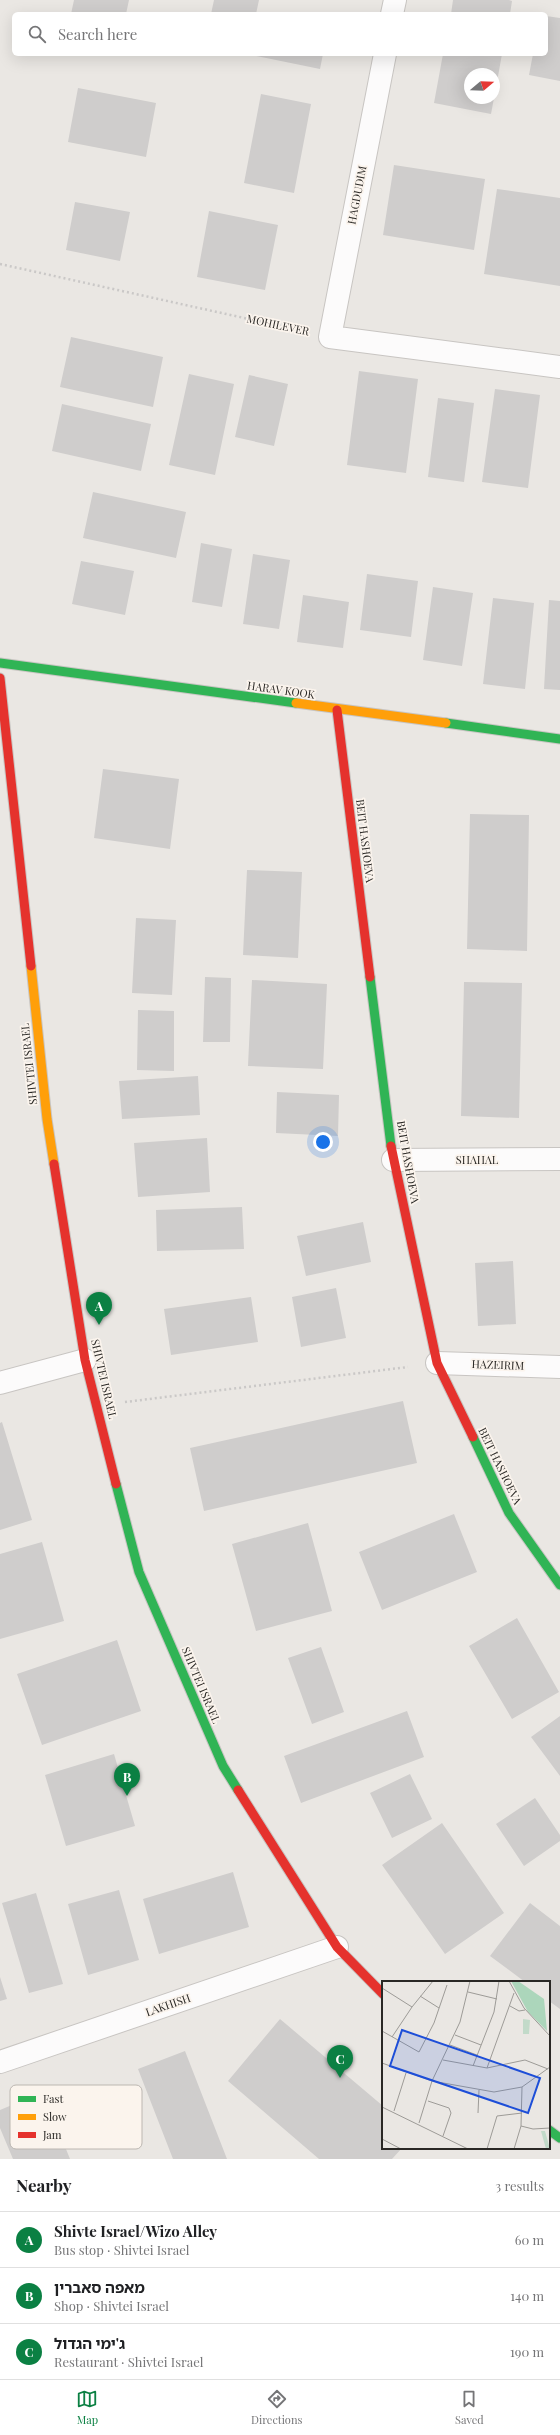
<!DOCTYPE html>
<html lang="en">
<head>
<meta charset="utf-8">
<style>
	:root { --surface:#fff; --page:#f2f2f2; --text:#202124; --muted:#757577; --line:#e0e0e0; --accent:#0b8043 }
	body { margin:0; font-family:"Playfair Display","Noto Sans Hebrew",serif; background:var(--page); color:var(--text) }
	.compass { position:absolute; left:464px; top:68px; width:36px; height:36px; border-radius:50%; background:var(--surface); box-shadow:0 4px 16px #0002; rotate:71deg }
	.you { position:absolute; left:323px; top:1142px; width:14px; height:14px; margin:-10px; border:3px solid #fff; border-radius:50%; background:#1a73e8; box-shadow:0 0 0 6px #1a73e833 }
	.badge { display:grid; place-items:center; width:26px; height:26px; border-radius:50%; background:var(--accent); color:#fff; font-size:13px; font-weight:700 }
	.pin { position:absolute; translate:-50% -33px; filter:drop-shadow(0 1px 2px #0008) }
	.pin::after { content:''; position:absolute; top:21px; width:14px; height:12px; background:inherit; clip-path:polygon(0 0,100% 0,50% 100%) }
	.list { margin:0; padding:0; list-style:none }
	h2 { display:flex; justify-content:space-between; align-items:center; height:52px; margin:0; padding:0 16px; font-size:17px }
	h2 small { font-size:13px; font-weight:400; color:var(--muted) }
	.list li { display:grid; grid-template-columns:26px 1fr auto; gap:12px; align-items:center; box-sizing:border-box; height:56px; padding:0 16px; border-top:1px solid var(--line) }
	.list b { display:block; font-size:15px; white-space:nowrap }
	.list p { margin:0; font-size:13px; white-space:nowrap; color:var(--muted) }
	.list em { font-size:13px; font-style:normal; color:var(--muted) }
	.icon { flex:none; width:22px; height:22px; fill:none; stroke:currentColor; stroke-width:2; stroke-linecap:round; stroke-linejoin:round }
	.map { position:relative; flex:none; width:560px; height:2159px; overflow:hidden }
	.search { position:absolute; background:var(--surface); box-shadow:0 4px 16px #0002; left:12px; right:12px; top:12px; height:44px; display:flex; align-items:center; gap:10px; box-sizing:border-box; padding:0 14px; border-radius:6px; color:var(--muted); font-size:15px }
	.sheet { height:220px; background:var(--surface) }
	nav { display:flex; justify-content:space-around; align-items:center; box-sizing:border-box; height:56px; border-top:1px solid var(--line); background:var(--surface); font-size:11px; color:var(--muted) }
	nav a { display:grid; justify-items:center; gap:2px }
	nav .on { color:var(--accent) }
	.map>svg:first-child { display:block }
	.building { fill:#cfcdcc }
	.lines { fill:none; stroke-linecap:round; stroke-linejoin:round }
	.street-casing { stroke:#c8c5c2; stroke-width:24 }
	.fast-casing { stroke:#c8c5c2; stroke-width:11 }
	.slow-casing { stroke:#c8c5c2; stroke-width:11 }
	.jam-casing { stroke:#c8c5c2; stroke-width:11 }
	.path { stroke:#cac8c7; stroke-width:2.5; stroke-dasharray:2 3; stroke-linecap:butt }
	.street { stroke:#fcfbfb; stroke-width:22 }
	.fast { stroke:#30b455; stroke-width:9 }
	.slow { stroke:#ff9f0a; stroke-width:9 }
	.jam { stroke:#e5322d; stroke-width:9 }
	.labels { text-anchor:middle; stroke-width:3.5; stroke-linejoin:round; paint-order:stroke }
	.street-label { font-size:11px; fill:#2a2825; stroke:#fbf4ed }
	.inset-road { fill:none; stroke:#9d9b97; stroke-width:1 }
	.view { fill:#1d4ed8; fill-opacity:0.15; stroke:#1d4ed8; stroke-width:2 }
	.inset-edge { fill:none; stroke:#2a2825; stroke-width:2 }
	.key { fill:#fbf4ed; stroke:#bcb7b1; stroke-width:1 }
	.key-label { font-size:11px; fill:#2a2825 }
</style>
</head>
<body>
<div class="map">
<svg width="560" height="2159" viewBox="0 0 560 2159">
	<rect width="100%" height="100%" fill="#eae7e3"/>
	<path class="building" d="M74,0H129L126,14H71Z
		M214,0H259L256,14H211Z
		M453,0H509L512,1L510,14H451Z
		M546,16L560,18V81L529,75L533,54H546Z
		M246,54H323L320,69Z
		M443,54H502L495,93L494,74H470V98H494L491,114L434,103Z
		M78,88L156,103L146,157L68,142Z
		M261,94L311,104L294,193L244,183Z
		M394,165L485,179L474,250L383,235Z
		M497,189L560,198V286L484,274Z
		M75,202L130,212L120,261L66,250Z
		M209,211L278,225L265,290L197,277Z
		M71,337L163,357L153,407L60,387Z
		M359,371L418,379L406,473L347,465Z
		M189,374L234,384L215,475L169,465Z
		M249,375L288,384L274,446L235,437Z
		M495,389L540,395L528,488L482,482Z
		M438,398L474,403L464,482L428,477Z
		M62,404L151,424L141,471L52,451Z
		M93,492L186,512L176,558L83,538Z
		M201,543L232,549L222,607L192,602Z
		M253,554L290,560L279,629L243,624Z
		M81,561L134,571L125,615L72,604Z
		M367,574L418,581L411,637L360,630Z
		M433,587L473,593L462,666L423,660Z
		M303,595L349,602L343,648L297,642Z
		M493,598L534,603L525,689L483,684Z
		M549,600L560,601V690L544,689Z
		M103,769L179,779L170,849L94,838Z
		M470,814L529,815L527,951L467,949Z
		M247,870L302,872L298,958L243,955Z
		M136,918L176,920L172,995L132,993Z
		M205,977L231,978L230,1042H203Z
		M252,980L327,984L323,1069L248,1066Z
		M464,982L522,983L519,1118L461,1116Z
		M138,1010L174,1011V1071L137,1070Z
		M198,1076L200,1115L122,1119L119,1081Z
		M277,1092L339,1095L338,1136L276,1133Z
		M207,1138L210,1192L138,1197L134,1143Z
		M242,1207L244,1249L157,1251L156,1210Z
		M363,1222L371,1262L306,1276L297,1236Z
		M513,1261L516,1324L478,1326L475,1263Z
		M336,1288L346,1338L301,1347L292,1297Z
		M251,1297L258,1342L171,1355L164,1309Z
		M403,1401L417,1463L204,1511L190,1448Z
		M2,1422L32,1520L0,1530V1423Z
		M454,1514L477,1572L382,1610L359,1552Z
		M308,1523L332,1611L256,1631L232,1544Z
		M42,1542L64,1621L0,1639V1554Z
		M517,1618L559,1692L512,1719L469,1646Z
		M117,1640L141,1711L42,1745L17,1674Z
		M321,1647L344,1712L312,1724L288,1658Z
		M407,1711L424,1757L301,1803L284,1756Z
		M560,1716V1776L531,1737Z
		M114,1754L135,1826L66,1846L45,1775Z
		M410,1774L432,1819L392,1838L370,1793Z
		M535,1798L560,1835V1841L524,1866L496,1824Z
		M442,1823L504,1913L445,1954L382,1865Z
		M233,1872L249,1927L159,1954L143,1899Z
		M119,1890L139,1960L88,1975L68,1904Z
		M36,1893L63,1984L29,1993L2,1903Z
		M530,1903L560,1926V2009L549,2001V1982H525L490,1956Z
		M0,1977L7,1999L0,2001Z
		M280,2019L383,2106V2148H402L392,2159H319L228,2081Z
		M185,2051L227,2159H173L138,2069Z
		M43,2092L70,2159H13L0,2128V2110Z"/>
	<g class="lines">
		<defs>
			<path id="street" d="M392,14L395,0
				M385,54L330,337L560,367
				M393,1160L560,1159
				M437,1363L560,1367
				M0,1383L85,1360
				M0,2062L337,1947"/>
			<path id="fast" d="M0,663L296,703
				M446,723L560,739
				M370,977L391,1146
				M473,1437L509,1513L560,1585
				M116,1484L139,1572L223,1766L238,1790
				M549,2130L560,2138"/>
			<path id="slow" d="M296,703L446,723
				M31,966L47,1119L54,1164"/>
			<path id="jam" d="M0,678L31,966
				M337,710L370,977
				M391,1146L437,1363L473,1437
				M54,1164L85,1360L116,1484
				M238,1790L337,1947L383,1994"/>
		</defs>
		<use href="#street" class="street-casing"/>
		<use href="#fast" class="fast-casing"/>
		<use href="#slow" class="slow-casing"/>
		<use href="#jam" class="jam-casing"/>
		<path class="path" d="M0,264L303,331
			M125,1402L408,1367"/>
		<use href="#street" class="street"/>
		<use href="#fast" class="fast"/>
		<use href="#slow" class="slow"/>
		<use href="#jam" class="jam"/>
	</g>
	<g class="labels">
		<g class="street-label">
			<text transform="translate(357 195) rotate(-79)" y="4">HAGDUDIM</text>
			<text transform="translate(278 325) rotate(12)" y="4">MOHILEVER</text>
			<text transform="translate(281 690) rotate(8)" y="4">HARAV KOOK</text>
			<text transform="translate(365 841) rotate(83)" y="4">BEIT HASHOEVA</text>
			<text transform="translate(29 1064) rotate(-96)" y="4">SHIVTEI ISRAEL</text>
			<text x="477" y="1164">SHAHAL</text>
			<text transform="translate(408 1162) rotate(80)" y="4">BEIT HASHOEVA</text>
			<text transform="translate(498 1365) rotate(2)" y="4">HAZEIRIM</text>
			<text transform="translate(104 1379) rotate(77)" y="4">SHIVTEI ISRAEL</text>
			<text transform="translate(500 1466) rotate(64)" y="4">BEIT HASHOEVA</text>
			<text transform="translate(201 1685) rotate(67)" y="4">SHIVTEI ISRAEL</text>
			<text transform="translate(168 2005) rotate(-19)" y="4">LAKHISH</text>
		</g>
	</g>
	<g transform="translate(382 1981)">
		<rect width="168" height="168" fill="#eae7e3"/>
		<path d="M141,38L148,39L147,53H141ZM159,150H163L168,168H164Z" fill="#c2dac9"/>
		<path d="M129,0H136L162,18L165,50L146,31Z" fill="#acd6bb"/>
		<path class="inset-road" d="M127,0L142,27L168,55M0,7L30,26M86,11L115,18M38,15L57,27M128,25L137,30L143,29M0,50L37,71L52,42L65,4M73,54L99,64M10,56L30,26L51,0M68,64L95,74M61,79L105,87L143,79L166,88M0,82L50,100L112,111L140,106L168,86M91,85L112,31L117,0M105,87L132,12M46,120L67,127L69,132L61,155M0,126L86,168M12,130L24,92M96,132L97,109M37,142L50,100L78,41L88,0M139,145L151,148L168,147M0,158L19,168M105,168L115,135L140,132M132,168L139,145L140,106"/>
		<path class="view" d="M20,49L158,97L146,132L8,85Z"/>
		<rect width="168" height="168" class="inset-edge"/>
	</g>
	<rect x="10" y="2085" width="132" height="64" rx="6" class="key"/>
	<rect x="18" y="2096" width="18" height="6" fill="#30b455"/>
	<rect x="18" y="2114" width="18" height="6" fill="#ff9f0a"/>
	<rect x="18" y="2132" width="18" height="6" fill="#e5322d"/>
	<g class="key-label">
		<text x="43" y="2103">Fast</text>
		<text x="43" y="2121">Slow</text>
		<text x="43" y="2139">Jam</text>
	</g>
</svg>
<svg class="compass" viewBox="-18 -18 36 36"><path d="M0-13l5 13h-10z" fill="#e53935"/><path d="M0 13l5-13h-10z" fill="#757577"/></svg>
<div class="you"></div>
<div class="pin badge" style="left:99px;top:1325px">A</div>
<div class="pin badge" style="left:127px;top:1796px">B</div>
<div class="pin badge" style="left:340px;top:2078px">C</div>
<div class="search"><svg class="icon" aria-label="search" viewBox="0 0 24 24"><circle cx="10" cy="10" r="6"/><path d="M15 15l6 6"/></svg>Search here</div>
</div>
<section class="sheet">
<h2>Nearby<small>3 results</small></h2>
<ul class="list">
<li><span class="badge">A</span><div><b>Shivte Israel/Wizo Alley</b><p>Bus stop · Shivtei Israel</p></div><em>60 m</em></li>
<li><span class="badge">B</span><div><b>מאפה סאברין</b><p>Shop · Shivtei Israel</p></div><em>140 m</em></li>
<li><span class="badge">C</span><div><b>ג'ימי הגדול</b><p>Restaurant · Shivtei Israel</p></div><em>190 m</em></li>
</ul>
</section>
<nav>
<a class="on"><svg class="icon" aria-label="map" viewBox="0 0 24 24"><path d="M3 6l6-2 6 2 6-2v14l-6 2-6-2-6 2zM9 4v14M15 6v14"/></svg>Map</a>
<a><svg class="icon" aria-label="directions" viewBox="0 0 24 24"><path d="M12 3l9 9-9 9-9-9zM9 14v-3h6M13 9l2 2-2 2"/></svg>Directions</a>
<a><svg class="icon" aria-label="saved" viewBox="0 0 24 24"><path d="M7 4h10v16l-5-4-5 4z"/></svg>Saved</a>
</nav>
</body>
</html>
